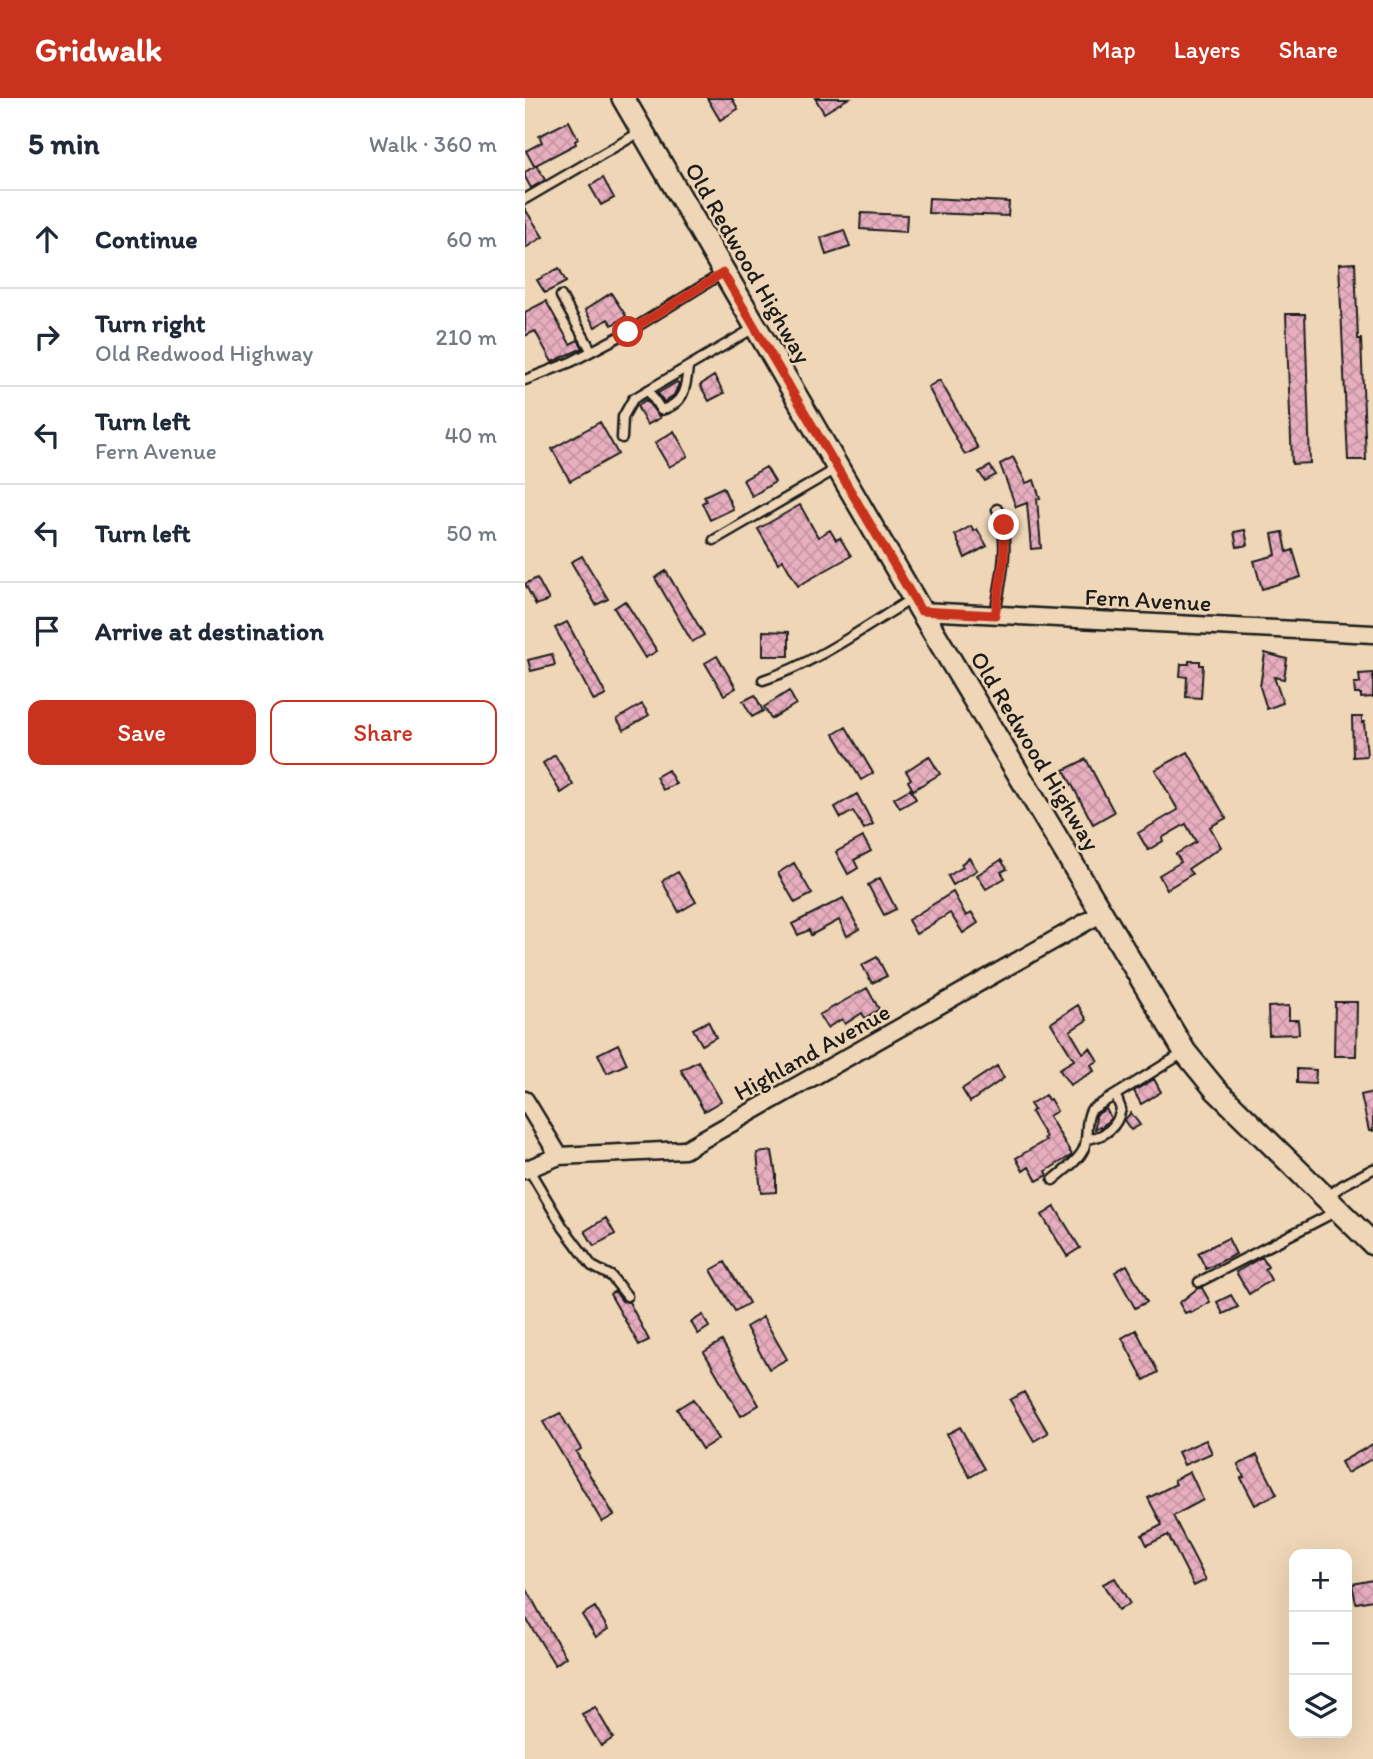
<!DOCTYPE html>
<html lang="en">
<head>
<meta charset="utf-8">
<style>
	:root { --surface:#fff; --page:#f2f2f3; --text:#1f2937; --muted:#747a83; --line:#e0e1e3; --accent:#c8321e }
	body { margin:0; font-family:Itim,sans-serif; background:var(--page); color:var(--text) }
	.controls { position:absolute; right:21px; bottom:21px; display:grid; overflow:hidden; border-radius:14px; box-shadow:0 7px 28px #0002 }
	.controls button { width:63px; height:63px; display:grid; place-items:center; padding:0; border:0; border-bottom:2px solid var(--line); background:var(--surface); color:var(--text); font:35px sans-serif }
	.stop { position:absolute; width:21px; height:21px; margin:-16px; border:5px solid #c8321e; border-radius:50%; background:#fff }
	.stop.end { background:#c8321e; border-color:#fff; box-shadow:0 2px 7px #0008 }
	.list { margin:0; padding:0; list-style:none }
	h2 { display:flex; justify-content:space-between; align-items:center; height:91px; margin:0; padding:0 28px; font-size:30px }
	h2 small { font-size:23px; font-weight:400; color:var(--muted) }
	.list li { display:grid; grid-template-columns:46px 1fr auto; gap:21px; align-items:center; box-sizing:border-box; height:98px; padding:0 28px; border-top:2px solid var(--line) }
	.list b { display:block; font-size:26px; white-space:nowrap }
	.list p { margin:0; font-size:23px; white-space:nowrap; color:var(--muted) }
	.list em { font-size:23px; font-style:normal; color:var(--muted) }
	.actions { display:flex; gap:14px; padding:21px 28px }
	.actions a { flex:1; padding:16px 0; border:2px solid var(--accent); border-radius:14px; text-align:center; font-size:24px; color:var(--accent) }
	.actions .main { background:var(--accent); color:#fff }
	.icon { flex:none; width:38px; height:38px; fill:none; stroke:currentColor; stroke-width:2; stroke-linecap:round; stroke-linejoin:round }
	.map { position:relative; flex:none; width:848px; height:1661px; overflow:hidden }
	header { display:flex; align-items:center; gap:42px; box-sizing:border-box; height:98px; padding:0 35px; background:var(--accent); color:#fff }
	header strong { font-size:33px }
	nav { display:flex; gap:38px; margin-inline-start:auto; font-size:24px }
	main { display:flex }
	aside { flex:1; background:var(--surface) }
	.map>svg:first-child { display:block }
	.building { fill:url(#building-cross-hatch); stroke:#1c1c1c; stroke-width:2 }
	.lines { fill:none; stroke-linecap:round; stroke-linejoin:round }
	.service-casing { stroke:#1c1c1c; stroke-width:13 }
	.minor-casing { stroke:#1c1c1c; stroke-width:21 }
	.secondary-casing { stroke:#1c1c1c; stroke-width:26 }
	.service { stroke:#eed6b6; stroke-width:8 }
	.minor { stroke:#eed6b6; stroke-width:16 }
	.secondary { stroke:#eed6b6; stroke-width:21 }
	.route { stroke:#c8321e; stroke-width:9 }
	.labels { text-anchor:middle; stroke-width:5; stroke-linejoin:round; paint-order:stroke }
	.street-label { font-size:24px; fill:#1c1c1c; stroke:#eed6b6 }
</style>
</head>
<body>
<header>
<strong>Gridwalk</strong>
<nav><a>Map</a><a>Layers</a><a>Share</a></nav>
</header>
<main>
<aside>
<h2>5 min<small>Walk · 360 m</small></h2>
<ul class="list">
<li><svg class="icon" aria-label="ahead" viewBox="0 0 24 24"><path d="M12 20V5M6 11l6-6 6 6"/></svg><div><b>Continue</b></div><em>60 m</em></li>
<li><svg class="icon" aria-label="right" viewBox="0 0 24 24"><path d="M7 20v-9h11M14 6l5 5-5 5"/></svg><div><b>Turn right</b><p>Old Redwood Highway</p></div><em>210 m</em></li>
<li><svg class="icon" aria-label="left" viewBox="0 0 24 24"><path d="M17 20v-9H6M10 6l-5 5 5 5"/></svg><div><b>Turn left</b><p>Fern Avenue</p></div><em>40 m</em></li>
<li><svg class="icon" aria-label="left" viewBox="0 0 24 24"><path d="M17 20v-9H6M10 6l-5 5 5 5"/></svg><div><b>Turn left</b></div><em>50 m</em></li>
<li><svg class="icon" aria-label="arrive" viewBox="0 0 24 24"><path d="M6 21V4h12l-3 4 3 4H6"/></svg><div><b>Arrive at destination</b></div></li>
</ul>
<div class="actions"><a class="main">Save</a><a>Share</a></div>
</aside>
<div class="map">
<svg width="848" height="1661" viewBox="0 0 848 1661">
	<defs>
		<pattern id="building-cross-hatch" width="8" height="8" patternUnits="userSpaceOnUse" patternTransform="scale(1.75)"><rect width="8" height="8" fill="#e7aec0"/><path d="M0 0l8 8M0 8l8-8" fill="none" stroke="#c695a4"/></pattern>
	</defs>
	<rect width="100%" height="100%" fill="#eed6b6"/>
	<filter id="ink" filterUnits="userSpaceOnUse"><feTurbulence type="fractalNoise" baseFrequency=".0143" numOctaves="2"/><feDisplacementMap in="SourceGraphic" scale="14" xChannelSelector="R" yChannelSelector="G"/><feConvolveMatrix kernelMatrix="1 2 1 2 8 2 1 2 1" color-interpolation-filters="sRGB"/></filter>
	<g filter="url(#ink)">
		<path class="building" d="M182,0H207L213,11L195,22Z
			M290,0H324L299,15Z
			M44,23L53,41L50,43L51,46L9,68L1,53L17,44L14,38Z
			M12,67L20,82L6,90L0,79V74Z
			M78,80L89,100L76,107L65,88Z
			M404,100L484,104L483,118L403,115Z
			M0,111L18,139L0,150Z
			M336,115L382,117L381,134L335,131Z
			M319,132L325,149L301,157L296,140Z
			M830,165L833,241H836L841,362H823L814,166Z
			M34,170L41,184L20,195L12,182Z
			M86,195L101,218L87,227L83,221L70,229L60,212Z
			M21,203L45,246L53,242L58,250L27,264L10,233L0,238V214Z
			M761,216H780L785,365L767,366Z
			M189,278L199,295L184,303L175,287Z
			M415,282L453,350L440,357L403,289Z
			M152,284L154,286L149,297L139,304L133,295Z
			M121,302L135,320L122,327L112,308Z
			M75,324L93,356L45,383L27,351Z
			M149,333L163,358L144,369L130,345Z
			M488,359L501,385L509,382L515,400L512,401L516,450L506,451L502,405L491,409L475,366Z
			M465,368L471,377L460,383L454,374Z
			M241,369L250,384L227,398L218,382Z
			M198,389L208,411L185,422L177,405L181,403L179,398Z
			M275,407L293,439L305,432L311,442L315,440L326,458L273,488L258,462L253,465L233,431Z
			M446,428L449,433L452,431L462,448L440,460L430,437Z
			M720,432L723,447L712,449L709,434Z
			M758,434L762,454L768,452L776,479L737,491L729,463L751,457L747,436Z
			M57,458L83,501L71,507L46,464Z
			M141,473L179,537L167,544L130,480Z
			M12,480L24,502L11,507L0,486Z
			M100,503L132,553L120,560L89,510Z
			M42,524L81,597L69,603L30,530Z
			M238,533L264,534V558H238Z
			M740,555L762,561L759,581L749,579L758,605L742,611L735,589Z
			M27,556L30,567L6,573L3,562Z
			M192,558L211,590L199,597L180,565Z
			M664,563H675V567H678L676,600L661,599L662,579L655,578L656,566H664Z
			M848,575V599L836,600V596H830L829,585H835L834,576Z
			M264,593L271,606L246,621L239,609Z
			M230,597L238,613L227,619L218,603Z
			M117,606L124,617L99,632L92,621Z
			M827,619H837V625L839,624L842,658L828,659Z
			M321,629L348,675L336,682L309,636Z
			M663,654L701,720L685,729L696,749L663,771L667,776L642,791L634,777L656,764L651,756L671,744L661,726L637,740L638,743L623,752L613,735L653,712L630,672Z
			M30,657L48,687L36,695L18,665Z
			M404,658L415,676L388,692L383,683L386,681L381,673Z
			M561,661L589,714L568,726L539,672Z
			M143,672L151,686L138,692L131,679Z
			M385,691L391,701L375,710L369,700Z
			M332,696L348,726L339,731L328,713L316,720L310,709Z
			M338,739L346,753L329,762L333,770L323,776L311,754Z
			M444,760L452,772L428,787L423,778L438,769L436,766Z
			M476,762L482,771L476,774L480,780L461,791L452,777Z
			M269,765L287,796L270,805L253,775Z
			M153,774L171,804L154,814L137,783Z
			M355,780L371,811L359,817L343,787Z
			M428,794L441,818L447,815L453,825L438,835L425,815L391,836L383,822Z
			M318,800L334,831L322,838L314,822L286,837L284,832L273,837L267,826Z
			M352,859L362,878L347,885L337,867Z
			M342,890L354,911L340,920L337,915L320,926L317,921L302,930L294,917Z
			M810,904H832L831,958H809Z
			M553,907L562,922L545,933L558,955L565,950L573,963L566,967L569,973L545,987L534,971L549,962L526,925Z
			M764,908V922H773L774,936L744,937L743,909Z
			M183,923L191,939L177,947L168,931Z
			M93,946L102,966L82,975L73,956Z
			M173,963L196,1003L179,1013L156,972Z
			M472,968L479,980L445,1004L437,991Z
			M772,971L791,972L790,986L772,985Z
			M629,981L636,994L616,1006L609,993Z
			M848,994V1033H844L836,997Z
			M520,997L523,1002L525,1001L532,1013L524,1018L547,1057L521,1073L523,1077L512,1083L504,1069L498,1073L491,1060L521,1042L519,1040L521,1039L506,1014L509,1012L505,1006Z
			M581,1011L586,1020L576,1030L575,1028L570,1031L571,1017Z
			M606,1015L615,1027L606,1032L599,1022Z
			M247,1053L251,1077V1094L236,1095L232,1055Z
			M530,1109L555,1150L542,1158L517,1117Z
			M81,1120L90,1136L69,1148L60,1133Z
			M703,1140L711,1156L681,1171L673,1155Z
			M737,1159L743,1169L740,1171L746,1182L724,1196L711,1174Z
			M200,1164L224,1205L210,1213L186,1172Z
			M602,1167L622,1204L610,1210L590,1174Z
			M673,1190H677L685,1204L666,1215L665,1213L660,1215L654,1205Z
			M90,1193L97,1203L104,1204L124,1242L114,1247L85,1196Z
			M706,1197L713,1209L698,1216L692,1204Z
			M178,1217L184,1229L173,1236L166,1224Z
			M238,1219L262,1261L244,1271L221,1229Z
			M611,1232L633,1274L619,1282L597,1240Z
			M197,1243L234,1307L216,1318L179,1254Z
			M499,1294L523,1335L509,1343L485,1302Z
			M168,1301L193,1341L177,1351L152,1311Z
			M35,1315L56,1351L51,1354L89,1417L77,1424L18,1324Z
			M435,1329L459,1371L445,1379L422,1336Z
			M681,1342L687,1355L659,1367L653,1354Z
			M848,1346V1360L822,1375L816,1364Z
			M732,1357L752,1396L730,1407L716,1380L719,1379L713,1367Z
			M665,1374L678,1402L648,1418L681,1482L669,1488L643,1437L622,1447L617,1437L637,1427L623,1400L651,1386L649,1382Z
			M590,1480L605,1506L593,1512L578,1486Z
			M848,1482V1502L831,1505L827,1486Z
			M0,1488L19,1523L41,1559L30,1567L0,1519Z
			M70,1509L83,1531L71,1539L57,1517Z
			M70,1609L88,1640L76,1648L57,1616Z"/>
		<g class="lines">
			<defs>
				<path id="service" d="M0,101L117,33
					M36,198L66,252
					M0,282L46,264L103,234L198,175
					M123,292L136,312C159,306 161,290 163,269
					M97,340L98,319L108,301L229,230
					M189,442L313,370
					M470,517C475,483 487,444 472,411
					M238,582C291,565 340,529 388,500
					M561,1041C580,1039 592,1030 596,1011L591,998
					M3,1070L38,1129L67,1168L86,1178L102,1198
					M528,1082C537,1074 555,1062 559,1050C564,1037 559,1025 566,1012L660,954
					M803,1098L818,1087L848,1071
					M674,1184L812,1113"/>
				<path id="minor" d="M396,513L848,536
					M0,1002L34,1058
					M0,1072L34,1058L159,1052L577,815"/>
				<path id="secondary" d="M98,0L396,513L660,954L691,992L848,1146"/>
			</defs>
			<use href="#service" class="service-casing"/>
			<use href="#minor" class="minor-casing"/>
			<use href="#secondary" class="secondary-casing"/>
			<use href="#service" class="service"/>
			<use href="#minor" class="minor"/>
			<use href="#secondary" class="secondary"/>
		</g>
	</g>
	<g class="lines" filter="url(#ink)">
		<path class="route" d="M103,234L198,175L396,513L470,517L479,461V427"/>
	</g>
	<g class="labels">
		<g class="street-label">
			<text transform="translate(223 165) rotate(60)" y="8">Old Redwood Highway</text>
			<text transform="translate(623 502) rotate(3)" y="8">Fern Avenue</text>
			<text transform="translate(510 653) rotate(59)" y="8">Old Redwood Highway</text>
			<text transform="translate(287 954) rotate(-29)" y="8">Highland Avenue</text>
		</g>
	</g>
</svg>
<div class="controls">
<button>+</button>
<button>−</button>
<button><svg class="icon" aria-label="layers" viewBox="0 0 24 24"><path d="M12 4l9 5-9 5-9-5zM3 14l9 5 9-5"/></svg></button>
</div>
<div class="stop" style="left:103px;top:234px"></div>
<div class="stop end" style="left:479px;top:427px"></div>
</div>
</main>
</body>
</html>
